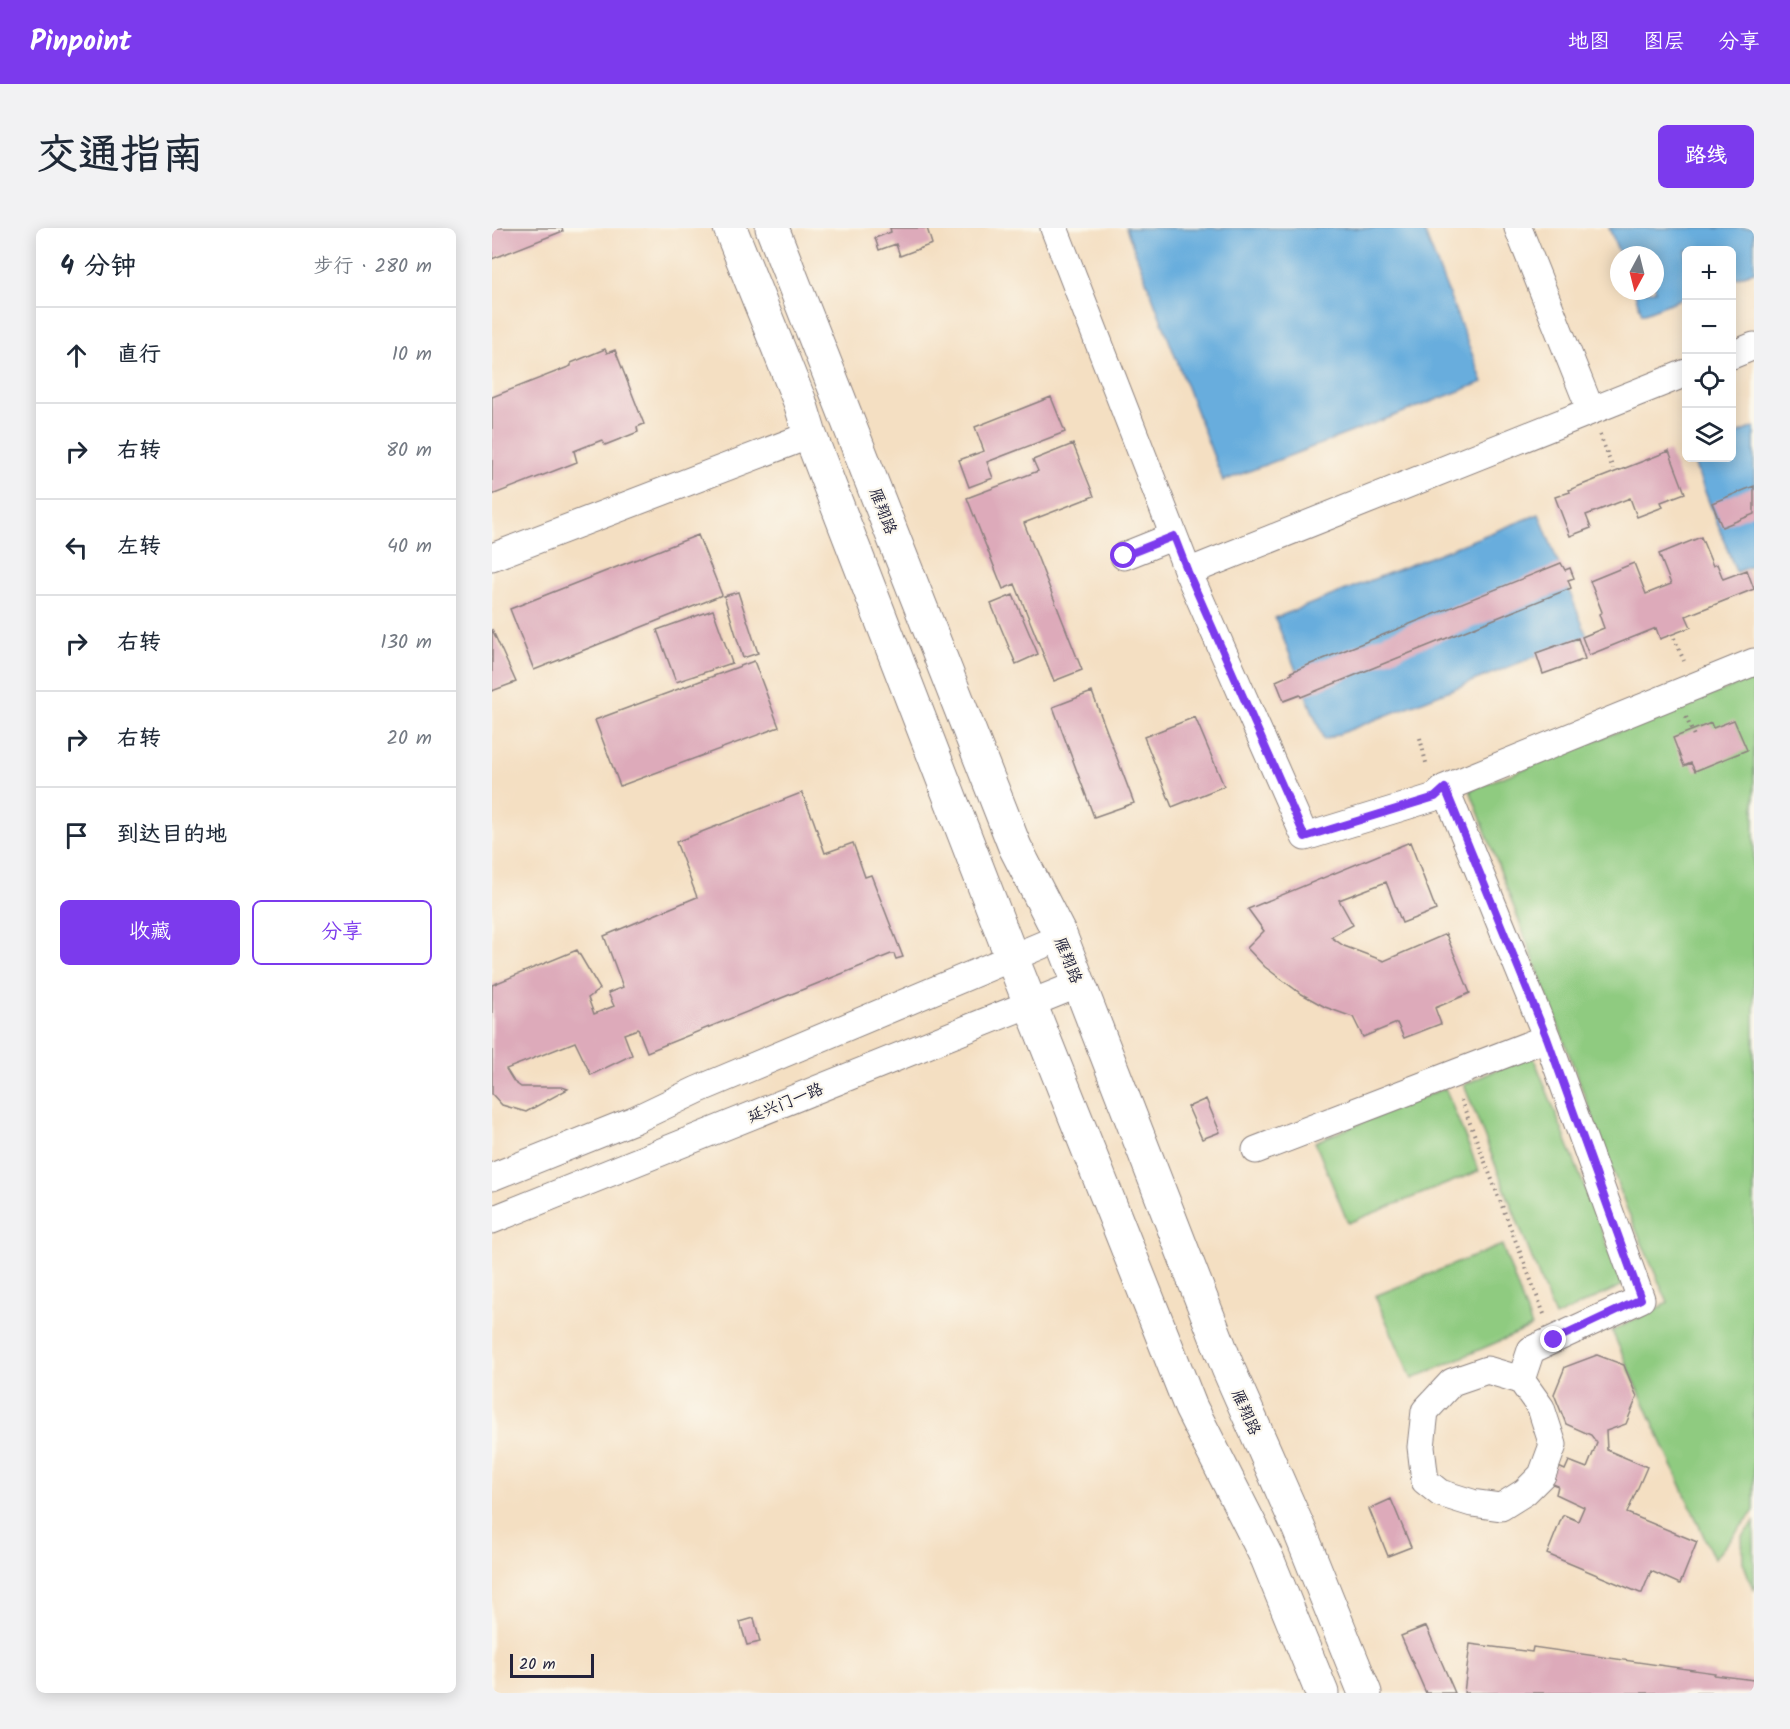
<!DOCTYPE html>
<html lang="zh">
<head>
<meta charset="utf-8">
<style>
	:root { --surface:#fff; --page:#f2f2f3; --text:#1f2937; --muted:#747a83; --line:#e0e1e3; --accent:#7c3aed }
	body { margin:0; font-family:Kalam,"LXGW WenKai TC",sans-serif; background:var(--page); color:var(--text) }
	.controls { position:absolute; right:18px; top:18px; display:grid; overflow:hidden; border-radius:9px; box-shadow:0 3px 15px #0003 }
	.controls button { width:54px; height:54px; display:grid; place-items:center; padding:0; border:0; border-bottom:2px solid var(--line); background:var(--surface); color:var(--text); font:30px sans-serif }
	.compass { position:absolute; left:1118px; top:18px; width:54px; height:54px; border-radius:50%; background:var(--surface); box-shadow:0 3px 15px #0003; rotate:187deg }
	.scale { position:absolute; left:18px; bottom:15px; width:84px; box-sizing:border-box; padding-left:6px; border:3px solid #22223b; border-top:0; font-size:16px; line-height:21px; white-space:nowrap; color:#22223b; -webkit-text-stroke:4px #fbf7ec; paint-order:stroke }
	.stop { position:absolute; width:18px; height:18px; margin:-14px; border:4px solid #7c3aed; border-radius:50%; background:#fff }
	.stop.end { background:#7c3aed; border-color:#fff; box-shadow:0 2px 6px #0008 }
	.list { margin:0; padding:0; list-style:none }
	h2 { display:flex; justify-content:space-between; align-items:center; height:78px; margin:0; padding:0 24px; font-size:26px }
	h2 small { font-size:20px; font-weight:400; color:var(--muted) }
	.list li { display:grid; grid-template-columns:39px 1fr auto; gap:18px; align-items:center; box-sizing:border-box; height:96px; padding:0 24px; border-top:2px solid var(--line) }
	.list b { display:block; font-size:22px; white-space:nowrap }
	.list em { font-size:20px; font-style:normal; color:var(--muted) }
	.actions { display:flex; gap:12px; padding:18px 24px }
	.actions a { flex:1; padding:14px 0; border:2px solid var(--accent); border-radius:9px; text-align:center; font-size:21px; color:var(--accent) }
	.actions .main { background:var(--accent); color:#fff }
	.icon { flex:none; width:33px; height:33px; fill:none; stroke:currentColor; stroke-width:2; stroke-linecap:round; stroke-linejoin:round }
	.map { position:relative; flex:none; width:1262px; height:1465px; overflow:hidden; border-radius:9px }
	header { display:flex; align-items:center; gap:36px; box-sizing:border-box; height:84px; padding:0 30px; background:var(--accent); color:#fff }
	header strong { font-size:28px }
	nav { display:flex; gap:33px; margin-inline-start:auto; font-size:21px }
	.intro { display:flex; align-items:center; justify-content:space-between; box-sizing:border-box; height:144px; padding:0 36px }
	h1 { margin:0; font-size:42px }
	.button { padding:15px 27px; border-radius:9px; background:var(--accent); color:#fff; font-size:21px; font-weight:700 }
	main { display:flex; gap:36px; padding:0 36px }
	aside { flex:1; background:var(--surface); border-radius:9px; box-shadow:0 3px 15px #0003 }
	.map>svg:first-child { display:block }
	.green { fill:#8fcb80; stroke:#58765e; stroke-width:1.5 }
	.water { fill:#67addd; stroke:#44688c; stroke-width:1.5 }
	.building { fill:#ddaaba }
	.lines { fill:none; stroke-linecap:round; stroke-linejoin:round }
	.minor-casing { stroke:#8b807e; stroke-width:29 }
	.major-casing { stroke:#8b807e; stroke-width:35 }
	.path { stroke:#8b807e; stroke-width:4; stroke-dasharray:1.5 4.5; stroke-linecap:butt }
	.minor { stroke:#fff; stroke-width:27 }
	.major { stroke:#fff; stroke-width:33 }
	.route { stroke:#7c3aed; stroke-width:8 }
	.labels { text-anchor:middle; stroke-width:4.5; stroke-linejoin:round; paint-order:stroke }
	.street-label { font-size:16px; fill:#22223b; stroke:#fbf7ec }
</style>
</head>
<body>
<header>
<strong>Pinpoint</strong>
<nav><a>地图</a><a>图层</a><a>分享</a></nav>
</header>
<div class="intro"><h1>交通指南</h1><a class="button">路线</a></div>
<main>
<aside>
<h2>4 分钟<small>步行 · 280 m</small></h2>
<ul class="list">
<li><svg class="icon" aria-label="ahead" viewBox="0 0 24 24"><path d="M12 20V5M6 11l6-6 6 6"/></svg><div><b>直行</b></div><em>10 m</em></li>
<li><svg class="icon" aria-label="right" viewBox="0 0 24 24"><path d="M7 20v-9h11M14 6l5 5-5 5"/></svg><div><b>右转</b></div><em>80 m</em></li>
<li><svg class="icon" aria-label="left" viewBox="0 0 24 24"><path d="M17 20v-9H6M10 6l-5 5 5 5"/></svg><div><b>左转</b></div><em>40 m</em></li>
<li><svg class="icon" aria-label="right" viewBox="0 0 24 24"><path d="M7 20v-9h11M14 6l5 5-5 5"/></svg><div><b>右转</b></div><em>130 m</em></li>
<li><svg class="icon" aria-label="right" viewBox="0 0 24 24"><path d="M7 20v-9h11M14 6l5 5-5 5"/></svg><div><b>右转</b></div><em>20 m</em></li>
<li><svg class="icon" aria-label="arrive" viewBox="0 0 24 24"><path d="M6 21V4h12l-3 4 3 4H6"/></svg><div><b>到达目的地</b></div></li>
</ul>
<div class="actions"><a class="main">收藏</a><a>分享</a></div>
</aside>
<div class="map">
<svg width="1262" height="1465" viewBox="0 0 1262 1465">
	<rect width="100%" height="100%" fill="#fbf7ec"/>
	<filter id="ink" filterUnits="userSpaceOnUse"><feTurbulence type="fractalNoise" baseFrequency=".0167" numOctaves="2"/><feDisplacementMap in="SourceGraphic" scale="12" xChannelSelector="R" yChannelSelector="G"/><feConvolveMatrix kernelMatrix="1 2 1 2 8 2 1 2 1" color-interpolation-filters="sRGB"/></filter>
	<filter id="wash" filterUnits="userSpaceOnUse"><feTurbulence type="fractalNoise" baseFrequency=".008" numOctaves="4" result="noise"/><feDisplacementMap in="SourceGraphic" scale="24" xChannelSelector="R" yChannelSelector="G"/><feGaussianBlur stdDeviation="1.35" result="paint"/><feColorMatrix in="noise" values="0 0 0 0 0 0 0 0 0 0 0 0 0 0 0 0 0 1.4 0 .05"/><feComposite in="paint" operator="in"/></filter>
	<g filter="url(#wash)">
		<rect width="100%" height="100%" fill="#f4dfc2"/>
		<path class="green" d="M1262,450V1283L1222,1331L1120,1103L1176,1075L1135,981L978,562Z
			M1040,825L1131,1057L1063,1089L972,857Z
			M953,860L987,943L856,995L823,914Z
			M1010,1017L1040,1099L920,1151L883,1068Z
			M1262,1294V1363L1251,1334L1250,1308Z"/>
		<path class="water" d="M634,0H931L991,154L731,253Z
			M1117,0H1262V43L1240,52V22H1194V69L1150,86L1142,63H1163V27H1128Z
			M1262,199V337L1244,344L1200,230H1240V208Z
			M1047,286L1095,408L832,512L783,390Z"/>
		<g id="blocks">
			<path class="building" d="M0,0H70L71,3L0,31Z
				M398,0H435L440,16L408,28L404,16L387,22L383,10L399,4Z
				M113,121L115,125L123,122L152,196L145,199L146,204L113,217L110,212L82,223L85,234L0,267V169L79,138V135Z
				M559,169L573,204L495,234L501,250L477,259L467,232L492,223L483,199Z
				M581,216L602,268L532,295L590,442L562,453L523,356L511,361L475,270L546,243L541,232Z
				M1177,223L1193,265L1169,274L1171,279L1145,289L1138,270L1094,287L1099,300L1078,308L1063,269L1078,264L1077,262Z
				M1262,258V286L1230,299L1220,275Z
				M206,307L230,367L42,442L18,381Z
				M1209,309L1221,338L1225,336L1231,351L1255,342L1262,361L1194,388L1199,399L1168,411L1164,400L1097,427L1090,409L1112,400L1107,386L1110,384L1098,353L1142,335L1154,366L1179,356L1167,326Z
				M1069,335L1073,342L1078,340L1082,350L1076,352L1079,360L809,469L808,467L792,473L784,453L800,446L799,444Z
				M246,364L266,425L251,430L232,368Z
				M521,367L546,426L524,436L499,376Z
				M221,382L240,435L184,454L165,402Z
				M0,401L24,454L0,463Z
				M1086,410L1093,431L1051,446L1044,425Z
				M262,433L287,499L128,558L103,492Z
				M600,464L642,575L602,589L561,479Z
				M703,489L732,558L680,579L652,509Z
				M1242,492L1255,522L1203,543L1199,535L1192,538L1181,510L1219,495L1221,500Z
				M309,565H310L321,591L333,625L361,615L373,649L379,647L411,729L404,731L402,726H399L155,824L146,801L132,806L140,827L99,847L83,814L14,841L22,854L29,859H70L76,861L34,884L10,877L0,866V757L85,722L108,761L96,770L102,786L122,778L116,765L131,759L112,708L205,669L184,614Z
				M918,614L944,682L910,695L894,654L847,672L861,697L839,709L852,718L892,733L954,706L978,765L943,780L949,796H948L912,810L905,795L871,809L861,789L833,779L808,765L773,739L755,720L772,703L756,681Z
				M714,871L728,904L710,911L696,879Z
				M1105,1127L1132,1137L1145,1169L1134,1196L1114,1203L1115,1222L1155,1239L1135,1285L1205,1314L1188,1356L1159,1343L1150,1365H1148L1055,1326L1070,1289L1072,1287L1086,1293L1092,1279L1064,1266L1066,1258L1053,1253L1062,1237L1073,1242L1077,1233L1095,1240L1105,1215L1099,1207L1074,1196L1062,1166L1073,1139Z
				M899,1271L919,1319L896,1328L877,1281Z
				M262,1390L268,1414L255,1417L248,1394Z
				M934,1398L963,1465H934L909,1408Z
				M978,1416L1040,1424L1041,1419L1223,1445L1222,1447L1262,1452V1465H972Z"/>
		</g>
	</g>
	<g filter="url(#ink)">
		<use href="#blocks" fill-opacity="0" stroke="#8b807e" stroke-width="1.5"/>
		<g class="lines">
			<defs>
				<path id="minor" d="M562,0L696,344L1194,145
					M1026,0L1099,183
					M1240,127L1262,118
					M632,328L682,308
					M0,329L318,207
					M696,344L813,609L943,569L953,560L1055,810
					M953,560L1262,434
					M764,922L1055,810L1149,1071L1039,1122L1029,1152
					M0,949L142,892L205,862L569,709
					M0,992L587,756
					M995,1142L1029,1152L1049,1180L1061,1217L1050,1247L1033,1264L1009,1279L980,1275L948,1265L933,1253L929,1219L933,1183L960,1154Z"/>
				<path id="major" d="M238,0L308,174L318,207L520,730L699,1180L775,1330L830,1465
					M280,0L523,619L569,709L736,1140L807,1301L873,1465"/>
			</defs>
			<use href="#minor" class="minor-casing"/>
			<use href="#major" class="major-casing"/>
			<path class="path" d="M1108,207L1121,241
				M1182,410L1192,433
				M1194,489L1202,508
				M928,510L935,539
				M969,872L1052,1086"/>
			<use href="#minor" class="minor"/>
			<use href="#major" class="major"/>
		</g>
	</g>
	<g class="lines" filter="url(#ink)">
		<path class="route" d="M632,328L682,308L696,344L813,609L943,569L953,560L1055,810L1149,1071L1062,1112"/>
	</g>
	<g class="labels">
		<g class="street-label">
			<text transform="translate(392 283) rotate(69)" y="6">雁翔路</text>
			<text transform="translate(577 732) rotate(68)" y="6">雁翔路</text>
			<text transform="translate(293 874) rotate(-22)" y="6">延兴门一路</text>
			<text transform="translate(755 1184) rotate(66)" y="6">雁翔路</text>
		</g>
	</g>
</svg>
<div class="controls">
<button>+</button>
<button>−</button>
<button><svg class="icon" aria-label="locate" viewBox="0 0 24 24"><circle cx="12" cy="12" r="6"/><path d="M12 2v4M12 18v4M2 12h4M18 12h4"/></svg></button>
<button><svg class="icon" aria-label="layers" viewBox="0 0 24 24"><path d="M12 4l9 5-9 5-9-5zM3 14l9 5 9-5"/></svg></button>
</div>
<svg class="compass" viewBox="-18 -18 36 36"><path d="M0-13l5 13h-10z" fill="#e53935"/><path d="M0 13l5-13h-10z" fill="#747a83"/></svg>
<div class="scale">20 m</div>
<div class="stop" style="left:632px;top:328px"></div>
<div class="stop end" style="left:1062px;top:1112px"></div>
</div>
</main>
</body>
</html>
